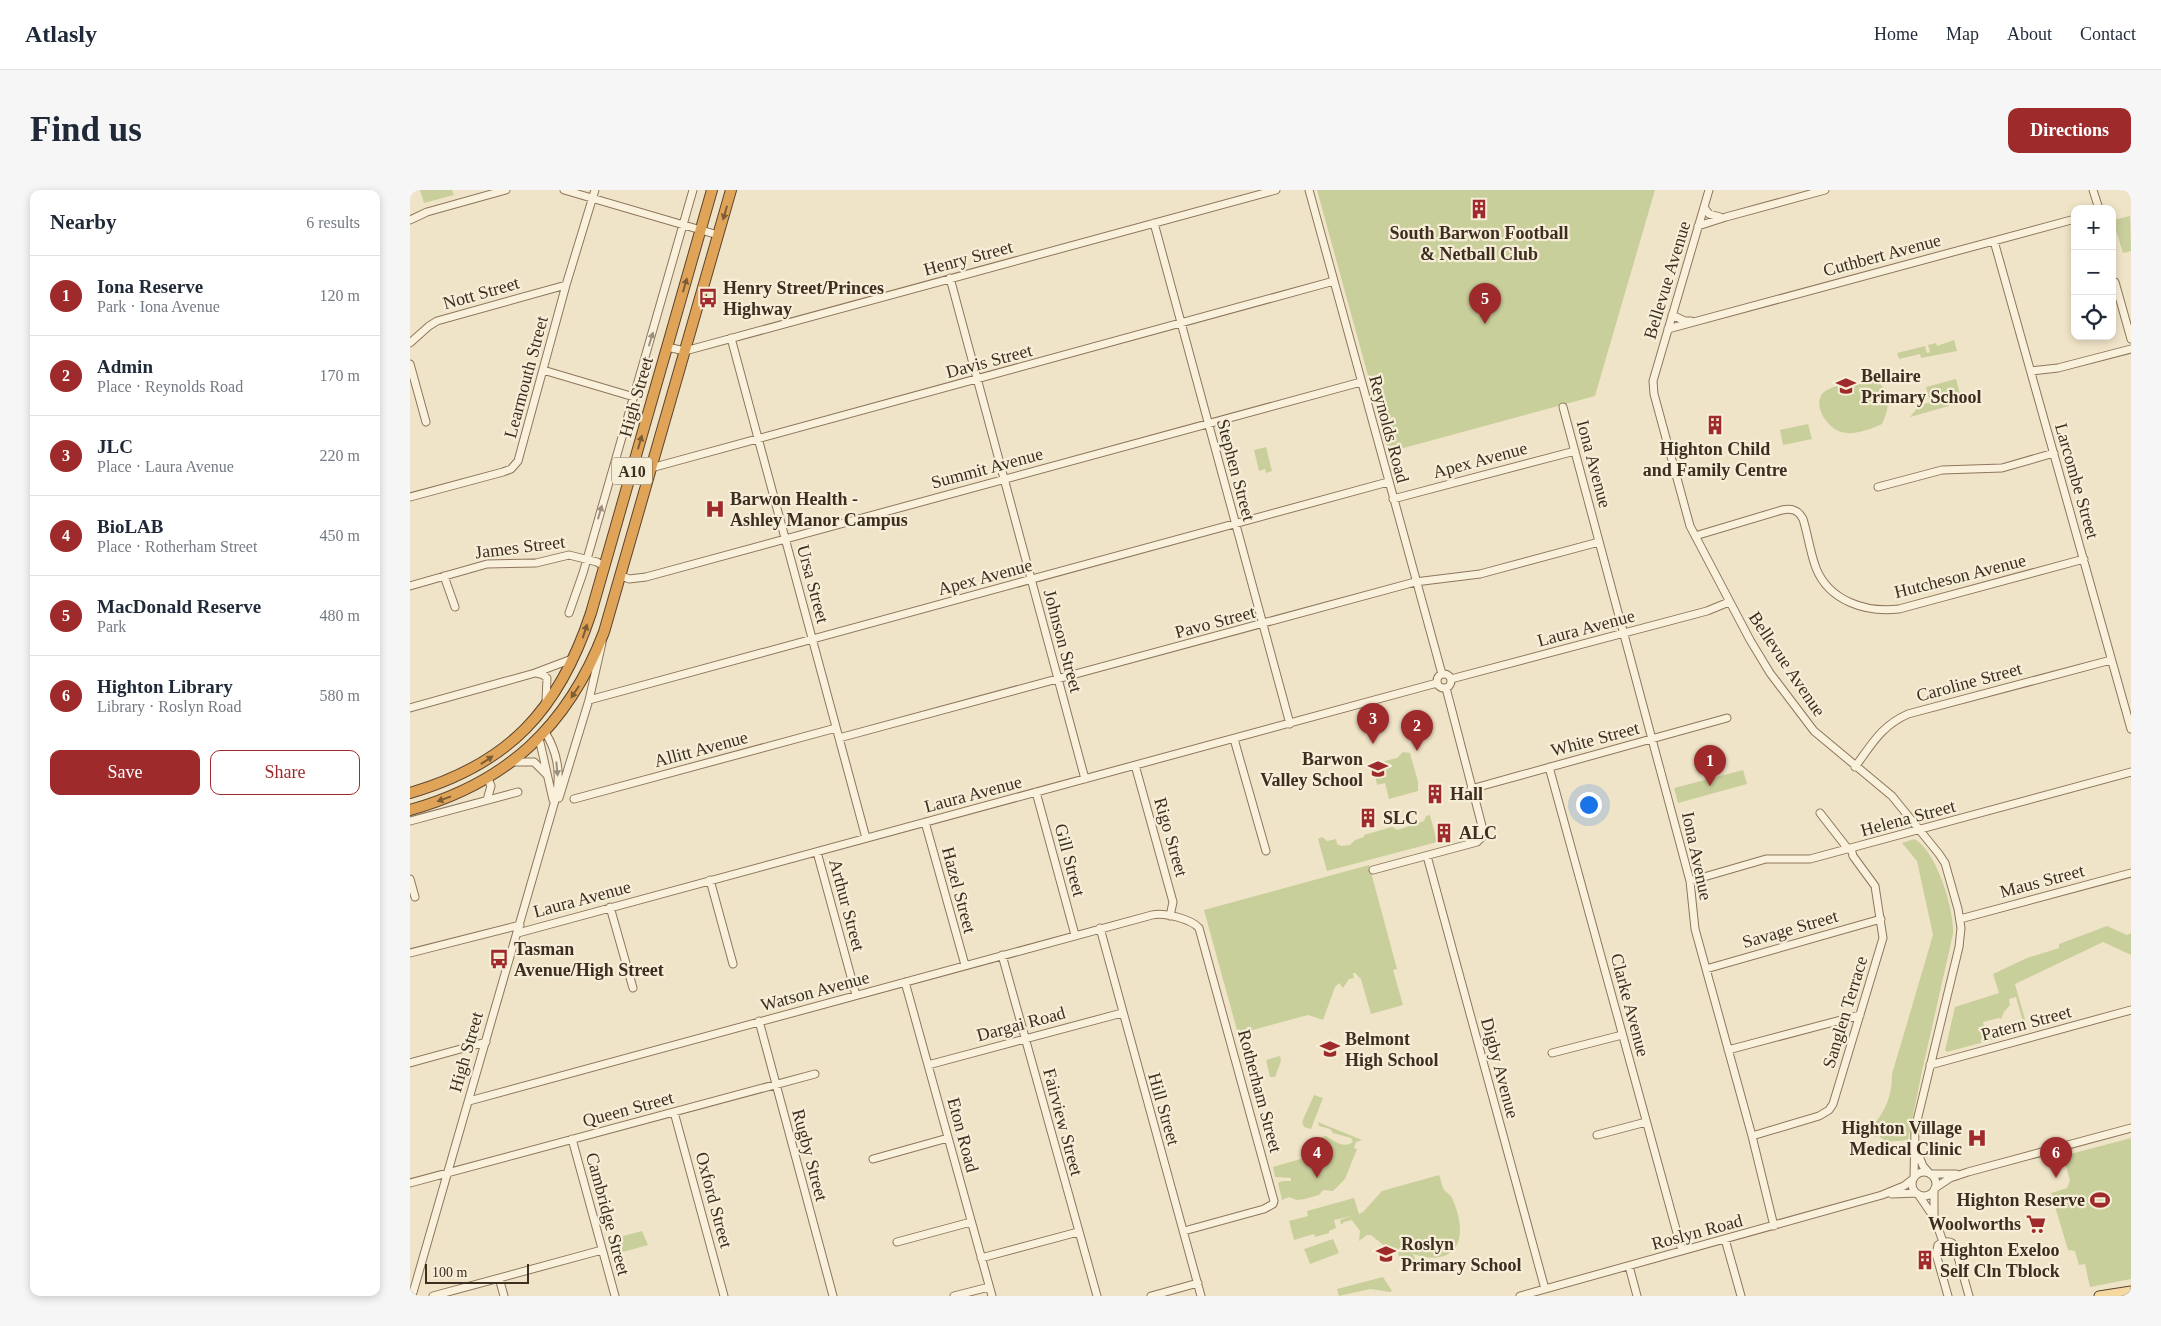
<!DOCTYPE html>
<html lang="en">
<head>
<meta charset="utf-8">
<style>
	:root { --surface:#fff; --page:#f6f6f7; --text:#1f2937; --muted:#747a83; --line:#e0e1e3; --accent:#9e2a2b }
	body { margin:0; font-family:Georgia,serif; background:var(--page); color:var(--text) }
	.controls { position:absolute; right:15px; top:15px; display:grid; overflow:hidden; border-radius:10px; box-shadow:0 2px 8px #0003 }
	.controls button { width:45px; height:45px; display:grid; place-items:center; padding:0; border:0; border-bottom:1px solid var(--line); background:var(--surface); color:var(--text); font:25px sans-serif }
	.scale { position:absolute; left:15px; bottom:12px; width:104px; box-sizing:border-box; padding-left:5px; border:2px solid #3d2e20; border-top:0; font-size:14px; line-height:18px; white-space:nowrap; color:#3d2e20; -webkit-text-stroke:4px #f7eed8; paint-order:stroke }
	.you { position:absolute; left:1178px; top:614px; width:18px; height:18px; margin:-12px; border:4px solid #fff; border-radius:50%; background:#1a73e8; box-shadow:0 0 0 8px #1a73e833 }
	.badge { display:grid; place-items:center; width:32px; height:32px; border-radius:50%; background:var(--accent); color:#fff; font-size:16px; font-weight:700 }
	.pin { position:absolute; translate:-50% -41px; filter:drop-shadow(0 1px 2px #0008) }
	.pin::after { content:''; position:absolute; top:26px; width:18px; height:15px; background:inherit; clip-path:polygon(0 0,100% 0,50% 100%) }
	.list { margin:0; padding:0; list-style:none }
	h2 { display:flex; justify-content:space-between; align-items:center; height:65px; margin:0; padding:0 20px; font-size:21px }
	h2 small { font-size:16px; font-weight:400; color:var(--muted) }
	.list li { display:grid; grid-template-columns:32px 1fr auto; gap:15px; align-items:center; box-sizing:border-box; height:80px; padding:0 20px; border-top:1px solid var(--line) }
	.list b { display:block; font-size:19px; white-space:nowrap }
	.list p { margin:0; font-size:16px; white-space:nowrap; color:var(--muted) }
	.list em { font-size:16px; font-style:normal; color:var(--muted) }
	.actions { display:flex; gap:10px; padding:15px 20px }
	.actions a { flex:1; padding:11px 0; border:1px solid var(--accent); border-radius:10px; text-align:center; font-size:18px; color:var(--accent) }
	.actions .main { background:var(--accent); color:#fff }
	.icon { flex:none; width:28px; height:28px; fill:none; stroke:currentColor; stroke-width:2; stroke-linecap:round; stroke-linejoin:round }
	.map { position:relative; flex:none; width:1721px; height:1106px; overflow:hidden; border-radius:10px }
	header { display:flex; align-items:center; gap:30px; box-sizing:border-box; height:70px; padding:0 25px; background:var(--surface); border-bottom:1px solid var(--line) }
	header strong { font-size:24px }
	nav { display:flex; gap:28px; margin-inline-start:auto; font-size:18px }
	.intro { display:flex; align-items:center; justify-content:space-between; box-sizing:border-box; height:120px; padding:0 30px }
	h1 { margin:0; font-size:35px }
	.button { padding:12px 22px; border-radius:10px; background:var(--accent); color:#fff; font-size:18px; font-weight:700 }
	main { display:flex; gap:30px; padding:0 30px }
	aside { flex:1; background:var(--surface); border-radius:10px; box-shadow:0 2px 8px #0003 }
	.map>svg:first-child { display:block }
	.green { fill:#c9cf9b }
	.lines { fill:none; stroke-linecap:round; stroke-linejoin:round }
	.minor-casing { stroke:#8d765c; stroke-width:9 }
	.major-casing { stroke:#5b4430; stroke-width:11 }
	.highway-casing { stroke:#5b4430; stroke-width:12 }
	.minor { stroke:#faf1dc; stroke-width:7 }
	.major { stroke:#f3d9a0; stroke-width:9 }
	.highway { stroke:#e0a458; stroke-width:10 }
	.oneway { fill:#7e5d36 }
	.oneway2 { fill:#9c907e }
	.labels { text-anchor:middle; stroke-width:4.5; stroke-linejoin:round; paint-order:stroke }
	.shield { fill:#f7eed8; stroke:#756857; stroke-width:1 }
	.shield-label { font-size:16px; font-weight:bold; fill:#3d2e20 }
	.poi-label { font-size:18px; font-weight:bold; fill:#3d2e20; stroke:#f7eed8; text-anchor:start }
	.street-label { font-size:18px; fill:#3d2e20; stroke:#f7eed8 }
</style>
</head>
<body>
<header>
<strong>Atlasly</strong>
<nav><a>Home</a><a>Map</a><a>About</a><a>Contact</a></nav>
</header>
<div class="intro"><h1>Find us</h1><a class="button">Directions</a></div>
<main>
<aside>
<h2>Nearby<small>6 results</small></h2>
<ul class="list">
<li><span class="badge">1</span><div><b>Iona Reserve</b><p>Park · Iona Avenue</p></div><em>120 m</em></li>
<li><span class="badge">2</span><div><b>Admin</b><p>Place · Reynolds Road</p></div><em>170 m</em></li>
<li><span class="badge">3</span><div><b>JLC</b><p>Place · Laura Avenue</p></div><em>220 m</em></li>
<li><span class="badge">4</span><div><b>BioLAB</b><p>Place · Rotherham Street</p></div><em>450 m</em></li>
<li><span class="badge">5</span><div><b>MacDonald Reserve</b><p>Park</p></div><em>480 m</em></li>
<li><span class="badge">6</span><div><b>Highton Library</b><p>Library · Roslyn Road</p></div><em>580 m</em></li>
</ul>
<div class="actions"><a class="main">Save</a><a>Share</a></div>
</aside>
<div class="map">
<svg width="1721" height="1106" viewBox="0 0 1721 1106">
	<rect width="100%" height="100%" fill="#f0e4c8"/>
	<path class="green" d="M10,0H42L44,5L14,13Z
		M907,0H1245L1185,206L979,262Z
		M1720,26L1721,61L1713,63L1703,30Z
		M1544,150L1547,161L1511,168L1510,164L1489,169L1487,163L1515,156L1517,163L1520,162L1518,155L1526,153L1527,156Z
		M1462,189C1483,199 1480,216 1472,234C1461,239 1443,246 1431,242C1416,238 1399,210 1417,200C1429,193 1448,193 1462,189Z
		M1546,189L1550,204L1537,208L1539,216L1500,227L1509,216L1520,212L1516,197Z
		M1398,234L1402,249L1373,255L1370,240Z
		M856,257L862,281L856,283L855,279L849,281L844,260Z
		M993,562L1000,563L1008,592V601L979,609L975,593L967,595L963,574L987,568Z
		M1333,580L1337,594L1268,613L1264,598Z
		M1020,625L1027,652L917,681L908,649L912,647L917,651L926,649L927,654L931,656L940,655L945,650L954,647V645L982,637L987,640L1014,631L1016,626Z
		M1504,649C1526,659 1545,721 1543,744L1511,886L1498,950L1476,952L1469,946L1464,947L1462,937C1476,920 1482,906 1482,884L1523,745L1507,671L1492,653Z
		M959,675L987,779L983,780L993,815L961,824L951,789L945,783H943L944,788L939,789L933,798L929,793L925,797L913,830L898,825L828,844L794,720Z
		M1697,736L1717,745L1721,743V765L1693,752L1605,794L1618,840L1600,845L1598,836L1613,832L1606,807L1599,809L1600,815L1594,822L1591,829L1589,828L1573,832L1575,842L1594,837L1596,846L1537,862L1535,860L1545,817L1589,803L1583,784L1617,768L1649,758V754Z
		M870,866L871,871L865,887H860L856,870Z
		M904,905L913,908L901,939L894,937L892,932Z
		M908,932L952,950L946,952L944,958L947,959L935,989L923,1001L913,1000L909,1005L895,1009L887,1010L879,1007L872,1010L868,993L872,991H881V988L865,987L863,977L904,965L906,970L904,975L907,977L911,972L908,962L912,947L916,946C924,951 934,959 943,952L941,948L923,943L920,939L909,936Z
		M1721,948V1089L1680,1097L1675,1074L1669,1075L1665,1061L1658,1060L1641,1003L1657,998L1660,990L1653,966Z
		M1029,985C1031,990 1032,996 1034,1000C1037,1003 1040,1004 1042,1008C1059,1045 1050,1079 1003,1064L1006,1071L992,1075L988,1063L978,1059L961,1045H957L949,1051L950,1041L942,1030L934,1032L931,1035L930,1030L941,1026L924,1030L926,1038L919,1041V1043L905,1047L904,1044L884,1050L879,1031L898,1026L897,1021L944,1008L949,1024L953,1022L972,1001Z
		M232,1041L238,1055L202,1065L198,1050Z
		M923,1049L929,1063L900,1074L894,1059Z
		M973,1087L982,1101L980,1102L960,1099L929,1106L927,1099Z"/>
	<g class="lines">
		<defs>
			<path id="minor" d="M154,0L308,45
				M899,0L1032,484
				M1299,0L1243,191L1244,204L1280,336L1340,450L1360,483L1404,541L1482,606L1529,664L1535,673L1548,719L1551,738L1549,757L1505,939L1504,988
				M1683,0L1689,19
				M1294,17L1299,24L1310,27
				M0,30L17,22L96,0
				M744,33L880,534
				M1288,36L1316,27L1415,0
				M1584,51L1721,539
				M540,88L675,589
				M1705,92L1721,149
				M1262,125L1275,131H1281
				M1258,139L1665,29
				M321,148L456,648
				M0,153L19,136L27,131L156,95
				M257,157L275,161L866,0
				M0,174L16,232
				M133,180L224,207
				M1621,181L1648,178L1721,159
				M1153,217L1280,691L1285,739L1342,946L1364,1036
				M241,278L924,91
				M1468,297L1532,280L1592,278L1644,263
				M0,307L93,282L101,279L108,271L156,95L185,0
				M983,309L1165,261
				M1285,346L1372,320C1382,318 1388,320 1393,329C1398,345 1400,362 1406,378C1419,411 1456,423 1489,419L1674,369
				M210,385L219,389L236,387L951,192
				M34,386L45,417
				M0,396L77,374L126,373L159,365L187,372L194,376
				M159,423L173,383L283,0
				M126,483L133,485L137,488L136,511
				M1027 491a7 7 0 1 1 14 0a7 7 0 1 1-14 0Z
				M1041,489L1297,421L1319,412
				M179,510L978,292
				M0,518L125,483L162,469
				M129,548L143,610
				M429,548L1005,392L1070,384L1189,352
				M824,549L856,661
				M102,572H124L137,585
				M725,575L763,712L760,726
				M1139,577L1272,1061
				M1445,577C1462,554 1471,536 1498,524L1701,470
				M1061,599L1317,528
				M626,602L665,745
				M149,608L179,510L192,453
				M164,609L426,538
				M77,610L81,596L78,589
				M1410,623L1438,659
				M0,631L108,602
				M515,632L555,775
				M407,662L446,805
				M1017,666L1135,1099
				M963,680L1067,652L1072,647V636L1036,498
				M0,689L5,707
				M300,690L323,774
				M1280,691L1356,669H1400L1721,582
				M200,717L223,798
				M1550,729L1721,683
				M690,738L791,1106
				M108,743L1027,493
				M0,763L110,735
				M592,765L687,1106
				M1296,779L1471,729
				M495,792L582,1106
				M349,831L423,1106
				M1318,860L1450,825
				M1142,863L1212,845
				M0,873L76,852
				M518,875L712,823
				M1520,875L1721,820
				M59,911L742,725C754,722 781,729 789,738L864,1011L863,1014L854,1019L774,1041
				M264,922L314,1106
				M1187,945L1236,932
				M1342,946L1409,926L1419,920L1423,914L1473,748L1465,696L1443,666L1441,658
				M162,949L205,1106
				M1507,961L1513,976L1520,984
				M463,969L538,948
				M1502 994a12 12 0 1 1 24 0a12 12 0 1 1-24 0Z
				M1521,984H1546
				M0,993L405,884
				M1525,998L1540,988L1558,982L1721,938
				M1524,1000V1027
				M1482,1004L1506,1003
				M1508,1004L1525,1029L1533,1052
				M1315,1049L1331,1106
				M487,1052L561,1032
				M571,1068L668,1042
				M1219,1076L1227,1106
				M89,1088L94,1106
				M2,1106L146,607C151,584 147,561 135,542
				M23,1106L192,1060
				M544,1106L579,1097
				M741,1106L788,1093
				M1110,1106L1472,1005L1494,996L1503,989
				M1538,1106L1526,1064L1528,1055C1534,1051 1541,1050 1545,1056L1559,1106"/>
			<path id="major" d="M1689,1106L1721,1101"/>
			<path id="highway" d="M0,603C99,574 149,520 181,423L302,0
				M0,620C97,593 158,536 194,442L321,0"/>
		</defs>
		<use href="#minor" class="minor-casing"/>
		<use href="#major" class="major-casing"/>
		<use href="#highway" class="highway-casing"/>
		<use href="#minor" class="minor"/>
		<use href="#major" class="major"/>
		<use href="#highway" class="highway"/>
	</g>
	<defs><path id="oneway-solid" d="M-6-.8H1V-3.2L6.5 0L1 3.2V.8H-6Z" transform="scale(1.25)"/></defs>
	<g class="oneway">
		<use href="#oneway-solid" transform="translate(315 23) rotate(106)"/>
		<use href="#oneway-solid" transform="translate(275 95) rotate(-74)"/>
		<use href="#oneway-solid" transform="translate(230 252) rotate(-74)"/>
		<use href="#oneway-solid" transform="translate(175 441) rotate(-72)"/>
		<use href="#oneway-solid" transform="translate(165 502) rotate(124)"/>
		<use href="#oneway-solid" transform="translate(77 570) rotate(-34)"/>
		<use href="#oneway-solid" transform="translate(34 609) rotate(160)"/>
	</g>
	<g class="oneway2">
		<use href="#oneway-solid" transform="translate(241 149) rotate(-73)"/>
		<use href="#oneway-solid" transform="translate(190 322) rotate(-74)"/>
		<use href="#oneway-solid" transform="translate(147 579) rotate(85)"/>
	</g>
	<defs>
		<symbol id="building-bare" viewBox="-9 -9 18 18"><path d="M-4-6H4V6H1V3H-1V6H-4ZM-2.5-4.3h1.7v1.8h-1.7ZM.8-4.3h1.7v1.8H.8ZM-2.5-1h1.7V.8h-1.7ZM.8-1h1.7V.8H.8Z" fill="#9e2a2b" stroke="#f7eed8" stroke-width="2.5" paint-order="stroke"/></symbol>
		<symbol id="bus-bare" viewBox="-9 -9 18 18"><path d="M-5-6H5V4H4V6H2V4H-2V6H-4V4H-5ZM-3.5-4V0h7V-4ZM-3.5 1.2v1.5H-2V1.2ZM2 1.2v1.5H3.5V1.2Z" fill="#9e2a2b" stroke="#f7eed8" stroke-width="2.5" paint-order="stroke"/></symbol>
		<symbol id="school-bare" viewBox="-9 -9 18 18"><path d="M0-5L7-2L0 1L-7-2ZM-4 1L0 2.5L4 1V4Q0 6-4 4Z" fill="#9e2a2b" stroke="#f7eed8" stroke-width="2.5" paint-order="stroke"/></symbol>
		<symbol id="hospital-bare" viewBox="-9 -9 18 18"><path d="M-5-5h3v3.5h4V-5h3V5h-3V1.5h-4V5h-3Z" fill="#9e2a2b" stroke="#f7eed8" stroke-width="2.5" paint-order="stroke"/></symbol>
		<symbol id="stadium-bare" viewBox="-9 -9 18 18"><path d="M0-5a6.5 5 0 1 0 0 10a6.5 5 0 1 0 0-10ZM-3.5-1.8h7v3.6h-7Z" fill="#9e2a2b" stroke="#f7eed8" stroke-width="2.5" paint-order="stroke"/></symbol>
		<symbol id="supermarket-bare" viewBox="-9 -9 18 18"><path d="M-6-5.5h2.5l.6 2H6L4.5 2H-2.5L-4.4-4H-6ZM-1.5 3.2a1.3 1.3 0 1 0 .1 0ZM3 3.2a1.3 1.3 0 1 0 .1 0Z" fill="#9e2a2b" stroke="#f7eed8" stroke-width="2.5" paint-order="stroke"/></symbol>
	</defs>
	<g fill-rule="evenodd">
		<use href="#building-bare" x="1055" y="5" width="28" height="28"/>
		<use href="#bus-bare" x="284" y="94" width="28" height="28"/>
		<use href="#school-bare" x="1422" y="182" width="28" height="28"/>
		<use href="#building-bare" x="1291" y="221" width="28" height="28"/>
		<use href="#hospital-bare" x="291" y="305" width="28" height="28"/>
		<use href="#school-bare" x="954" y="565" width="28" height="28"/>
		<use href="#building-bare" x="1011" y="590" width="28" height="28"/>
		<use href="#building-bare" x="944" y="614" width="28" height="28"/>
		<use href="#building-bare" x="1020" y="629" width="28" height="28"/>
		<use href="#bus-bare" x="75" y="755" width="28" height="28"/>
		<use href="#school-bare" x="906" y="845" width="28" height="28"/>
		<use href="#hospital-bare" x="1553" y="934" width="28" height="28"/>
		<use href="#stadium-bare" x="1676" y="996" width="28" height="28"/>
		<use href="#supermarket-bare" x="1612" y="1020" width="28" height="28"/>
		<use href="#school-bare" x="962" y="1050" width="28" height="28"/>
		<use href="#building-bare" x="1501" y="1056" width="28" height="28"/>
	</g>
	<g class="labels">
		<rect class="shield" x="202" y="267.5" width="40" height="27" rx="4"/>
		<g class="shield-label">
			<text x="222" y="287">A10</text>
		</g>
		<g class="poi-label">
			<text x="1069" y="49" text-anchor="middle">South Barwon Football<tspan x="1069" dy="21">&amp; Netball Club</tspan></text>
			<text x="313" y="104">Henry Street/Princes<tspan x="313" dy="21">Highway</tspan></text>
			<text x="1451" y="192">Bellaire<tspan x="1451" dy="21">Primary School</tspan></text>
			<text x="1305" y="265" text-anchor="middle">Highton Child<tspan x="1305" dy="21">and Family Centre</tspan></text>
			<text x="320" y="315">Barwon Health -<tspan x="320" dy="21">Ashley Manor Campus</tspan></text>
			<text x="953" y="575" text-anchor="end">Barwon<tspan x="953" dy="21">Valley School</tspan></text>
			<text x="1040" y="610">Hall</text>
			<text x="973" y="634">SLC</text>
			<text x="1049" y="649">ALC</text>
			<text x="104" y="765">Tasman<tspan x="104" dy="21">Avenue/High Street</tspan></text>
			<text x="935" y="855">Belmont<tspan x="935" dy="21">High School</tspan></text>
			<text x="1552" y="944" text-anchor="end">Highton Village<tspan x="1552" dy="21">Medical Clinic</tspan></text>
			<text x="1675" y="1016" text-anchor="end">Highton Reserve</text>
			<text x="1611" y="1040" text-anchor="end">Woolworths</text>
			<text x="991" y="1060">Roslyn<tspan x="991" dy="21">Primary School</tspan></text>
			<text x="1530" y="1066">Highton Exeloo<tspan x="1530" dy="21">Self Cln Tblock</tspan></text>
		</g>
		<g class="street-label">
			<text transform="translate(1472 65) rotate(-15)" y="6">Cuthbert Avenue</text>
			<text transform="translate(558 68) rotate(-15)" y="6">Henry Street</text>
			<text transform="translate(1257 90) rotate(-73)" y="6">Bellevue Avenue</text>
			<text transform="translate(71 103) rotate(-16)" y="6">Nott Street</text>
			<text transform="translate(579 171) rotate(-15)" y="6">Davis Street</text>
			<text transform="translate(116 187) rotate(-75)" y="6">Learmouth Street</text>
			<text transform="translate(226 207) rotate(-74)" y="6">High Street</text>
			<text transform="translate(979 239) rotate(75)" y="6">Reynolds Road</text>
			<text transform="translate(1070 270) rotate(-15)" y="6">Apex Avenue</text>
			<text transform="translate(1184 274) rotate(75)" y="6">Iona Avenue</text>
			<text transform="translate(577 278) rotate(-15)" y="6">Summit Avenue</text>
			<text transform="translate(826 280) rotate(75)" y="6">Stephen Street</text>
			<text transform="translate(1667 291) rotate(74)" y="6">Larcombe Street</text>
			<text transform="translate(110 357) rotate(-7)" y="6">James Street</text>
			<text transform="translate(1550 386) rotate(-14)" y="6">Hutcheson Avenue</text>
			<text transform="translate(575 387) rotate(-15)" y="6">Apex Avenue</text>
			<text transform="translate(403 394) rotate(75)" y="6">Ursa Street</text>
			<text transform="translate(805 432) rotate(-15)" y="6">Pavo Street</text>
			<text transform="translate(1176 438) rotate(-15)" y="6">Laura Avenue</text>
			<text transform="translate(653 451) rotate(75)" y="6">Johnson Street</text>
			<text transform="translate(1377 474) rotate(56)" y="6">Bellevue Avenue</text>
			<text transform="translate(1559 492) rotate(-15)" y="6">Caroline Street</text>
			<text transform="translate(1185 549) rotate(-15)" y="6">White Street</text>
			<text transform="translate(291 559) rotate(-15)" y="6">Allitt Avenue</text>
			<text transform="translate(563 604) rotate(-15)" y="6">Laura Avenue</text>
			<text transform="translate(1498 628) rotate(-15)" y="6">Helena Street</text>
			<text transform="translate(761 647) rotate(74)" y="6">Rigo Street</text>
			<text transform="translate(1287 666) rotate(78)" y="6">Iona Avenue</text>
			<text transform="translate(660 670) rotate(75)" y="6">Gill Street</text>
			<text transform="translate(1632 691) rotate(-15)" y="6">Maus Street</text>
			<text transform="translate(549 700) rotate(75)" y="6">Hazel Street</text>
			<text transform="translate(172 709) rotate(-15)" y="6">Laura Avenue</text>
			<text transform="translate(437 715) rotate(75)" y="6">Arthur Street</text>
			<text transform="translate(1380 739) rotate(-16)" y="6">Savage Street</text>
			<text transform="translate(405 801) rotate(-15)" y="6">Watson Avenue</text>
			<text transform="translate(1220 815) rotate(75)" y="6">Clarke Avenue</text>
			<text transform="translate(1435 822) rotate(-73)" y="6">Sanglen Terrace</text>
			<text transform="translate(1616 833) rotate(-15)" y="6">Patern Street</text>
			<text transform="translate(611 834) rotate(-15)" y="6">Dargai Road</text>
			<text transform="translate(56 862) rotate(-74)" y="6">High Street</text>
			<text transform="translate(1090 878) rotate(75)" y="6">Digby Avenue</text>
			<text transform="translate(850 901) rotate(75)" y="6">Rotherham Street</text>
			<text transform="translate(218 919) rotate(-15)" y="6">Queen Street</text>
			<text transform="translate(754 919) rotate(74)" y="6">Hill Street</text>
			<text transform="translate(653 932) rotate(75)" y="6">Fairview Street</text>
			<text transform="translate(553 945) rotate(75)" y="6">Eton Road</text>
			<text transform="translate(400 965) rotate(75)" y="6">Rugby Street</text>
			<text transform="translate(304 1010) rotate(75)" y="6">Oxford Street</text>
			<text transform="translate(198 1024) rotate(75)" y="6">Cambridge Street</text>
			<text transform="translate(1287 1042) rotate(-15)" y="6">Roslyn Road</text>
		</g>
	</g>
</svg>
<div class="controls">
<button>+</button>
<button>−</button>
<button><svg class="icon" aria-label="locate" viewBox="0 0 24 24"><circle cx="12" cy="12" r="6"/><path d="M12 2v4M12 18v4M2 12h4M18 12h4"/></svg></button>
</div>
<div class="scale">100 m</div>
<div class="you"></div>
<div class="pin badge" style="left:1300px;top:596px">1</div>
<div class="pin badge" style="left:1007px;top:561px">2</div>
<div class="pin badge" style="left:963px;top:554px">3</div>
<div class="pin badge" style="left:907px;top:988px">4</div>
<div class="pin badge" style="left:1075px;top:134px">5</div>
<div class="pin badge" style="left:1646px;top:988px">6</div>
</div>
</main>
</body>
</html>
